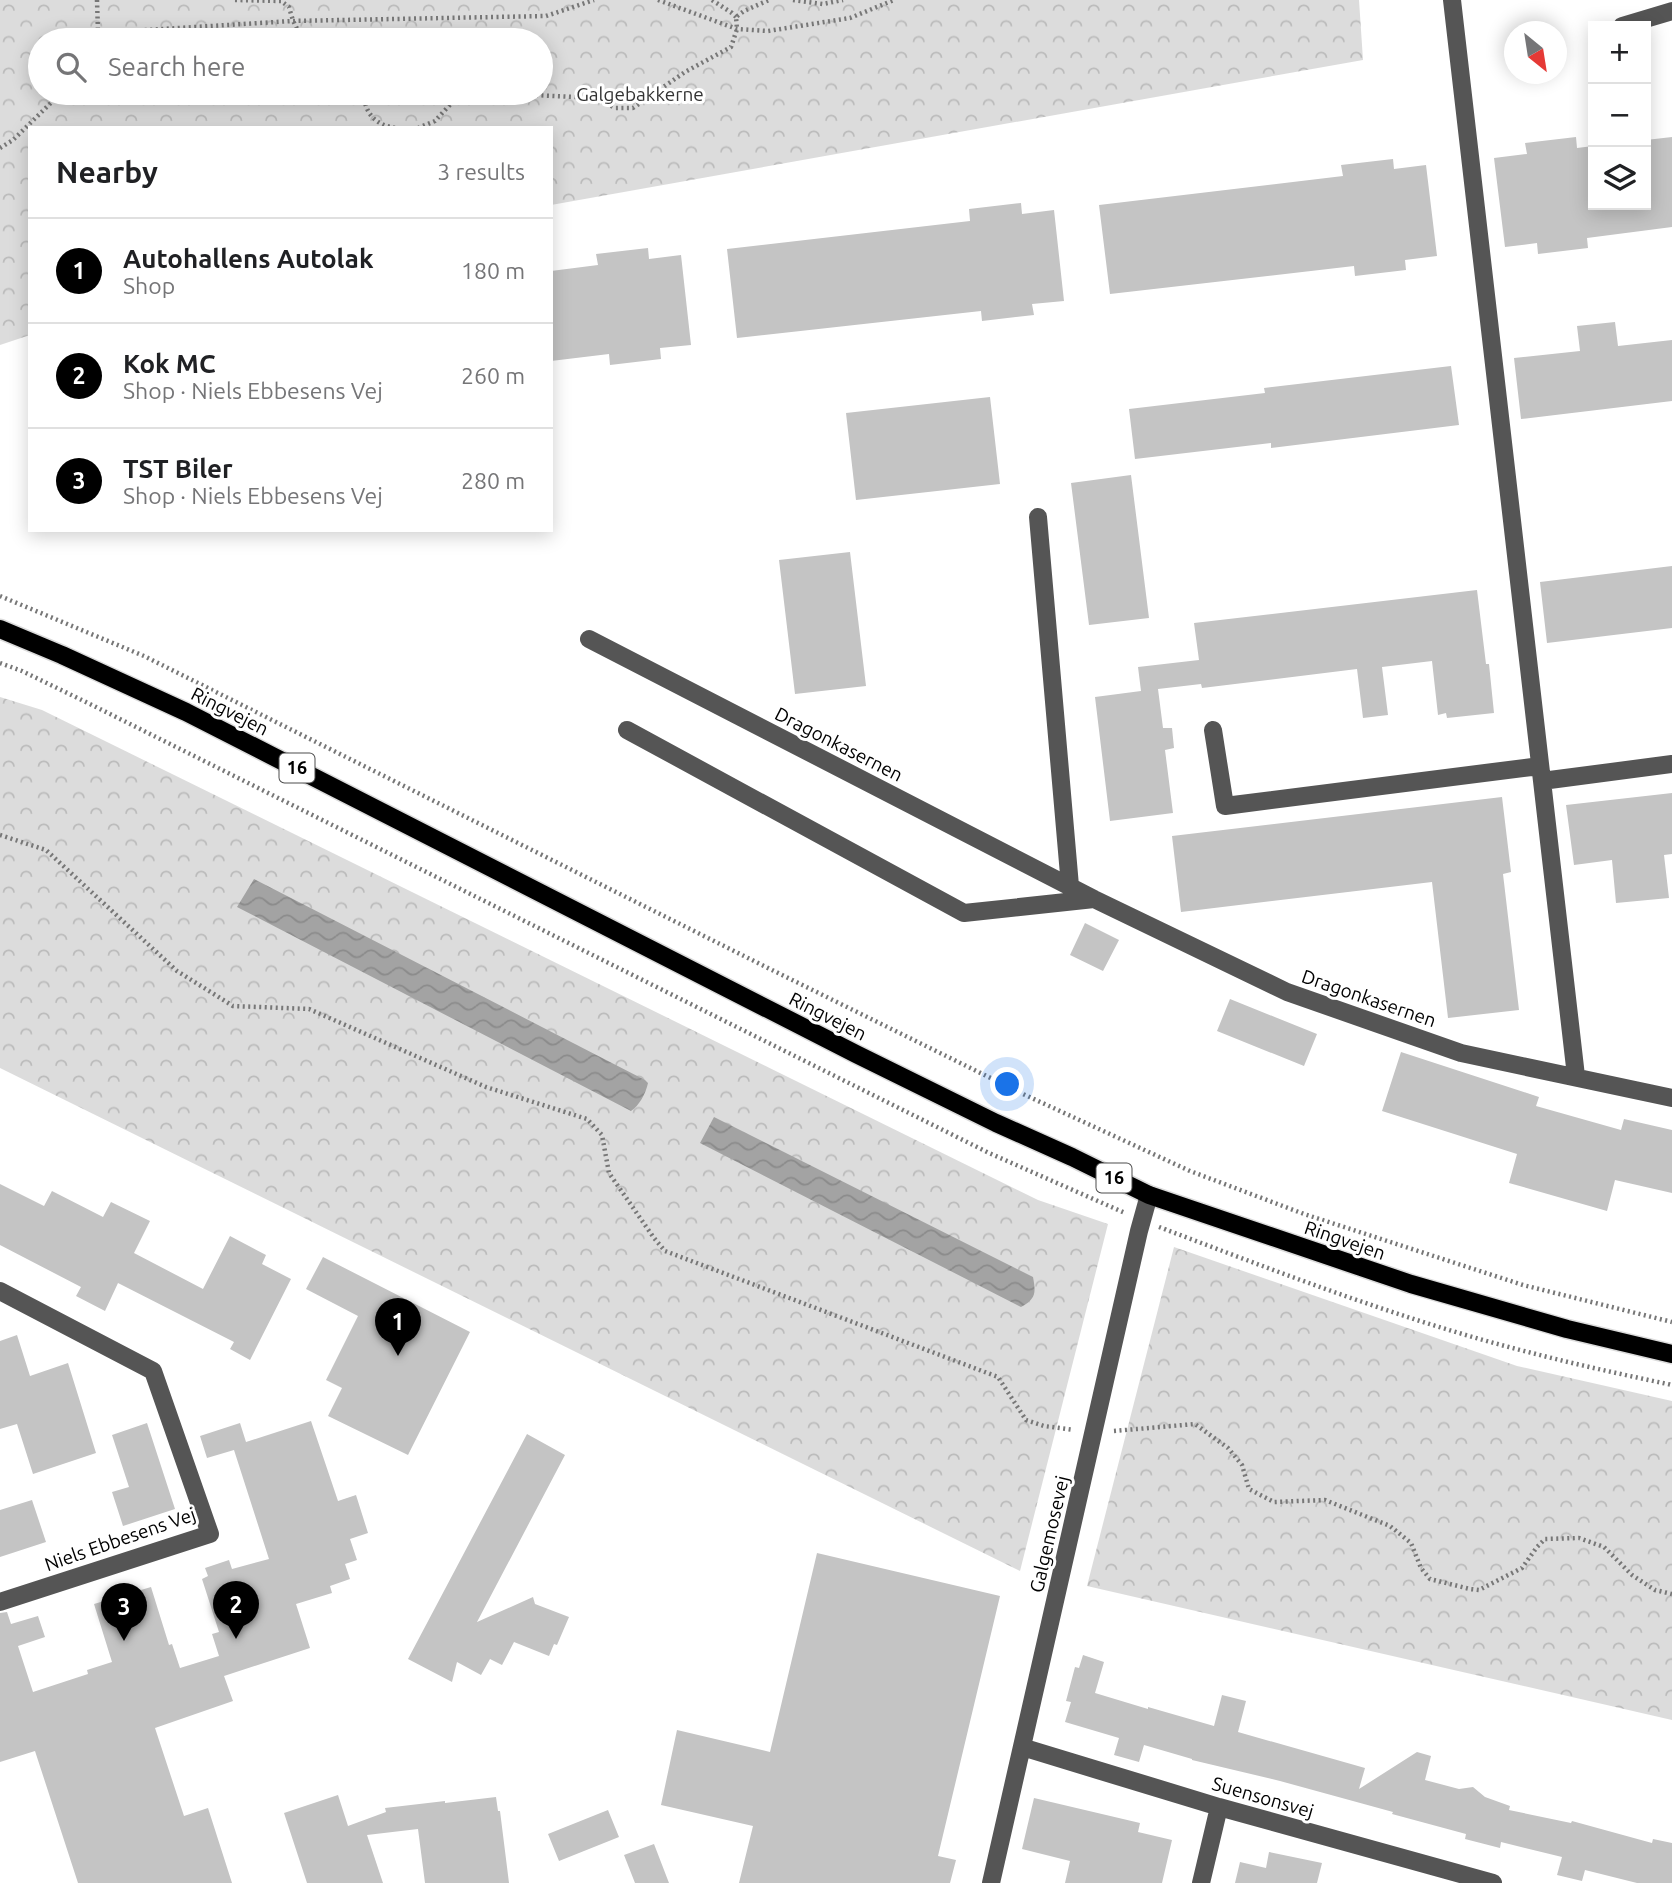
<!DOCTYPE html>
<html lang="en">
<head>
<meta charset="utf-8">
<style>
	:root { --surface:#fff; --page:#f6f6f6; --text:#202124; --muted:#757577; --line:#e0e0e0; --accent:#000 }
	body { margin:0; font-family:Ubuntu,sans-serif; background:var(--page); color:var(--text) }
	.controls { position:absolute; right:21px; top:21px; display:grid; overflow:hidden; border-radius:0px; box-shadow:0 4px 18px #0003 }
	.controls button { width:63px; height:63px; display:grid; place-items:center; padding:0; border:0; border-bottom:2px solid var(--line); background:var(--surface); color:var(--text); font:35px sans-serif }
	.compass { position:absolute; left:1504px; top:21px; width:63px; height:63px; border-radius:50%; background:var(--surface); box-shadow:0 4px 18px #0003; rotate:150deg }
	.you { position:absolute; left:1008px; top:1085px; width:24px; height:24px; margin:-18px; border:5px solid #fff; border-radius:50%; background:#1a73e8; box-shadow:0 0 0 10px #1a73e833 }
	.badge { display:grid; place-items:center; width:46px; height:46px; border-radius:50%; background:var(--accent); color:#fff; font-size:23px; font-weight:700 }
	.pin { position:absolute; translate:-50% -58px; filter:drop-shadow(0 2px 4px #0008) }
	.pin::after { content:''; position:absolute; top:37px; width:24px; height:21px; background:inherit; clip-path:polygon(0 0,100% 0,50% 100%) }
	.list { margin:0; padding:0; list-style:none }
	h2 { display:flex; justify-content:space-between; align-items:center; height:91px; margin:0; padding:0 28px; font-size:30px }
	h2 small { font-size:23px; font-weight:400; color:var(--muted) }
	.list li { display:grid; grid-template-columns:46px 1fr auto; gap:21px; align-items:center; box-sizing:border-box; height:105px; padding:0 28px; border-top:2px solid var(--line) }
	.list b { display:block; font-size:26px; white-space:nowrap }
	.list p { margin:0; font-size:23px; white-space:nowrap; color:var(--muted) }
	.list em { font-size:23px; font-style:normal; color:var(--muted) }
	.icon { flex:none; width:38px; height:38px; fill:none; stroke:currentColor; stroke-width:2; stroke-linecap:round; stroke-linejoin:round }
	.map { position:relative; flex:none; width:1672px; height:1883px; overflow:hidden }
	.search { position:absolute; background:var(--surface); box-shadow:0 4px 18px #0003; left:28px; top:28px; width:525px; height:77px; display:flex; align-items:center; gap:18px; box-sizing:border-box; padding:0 24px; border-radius:38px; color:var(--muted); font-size:26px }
	.panel { position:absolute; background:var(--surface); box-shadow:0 4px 18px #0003; left:28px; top:126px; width:525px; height:406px; border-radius:0px }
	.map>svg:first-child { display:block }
	.forest { fill:url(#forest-crowns); fill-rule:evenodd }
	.water { fill:url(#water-waves) }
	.building { fill:#c4c4c4 }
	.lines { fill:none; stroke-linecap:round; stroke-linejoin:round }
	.major-casing { stroke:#dbdbdb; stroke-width:21 }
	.path { stroke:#777; stroke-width:4.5; stroke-dasharray:2 3.5; stroke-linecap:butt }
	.minor { stroke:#555; stroke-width:18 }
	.major { stroke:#000; stroke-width:18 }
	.labels { text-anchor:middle; stroke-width:6; stroke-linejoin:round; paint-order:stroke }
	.shield { fill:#fff; stroke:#4c4c4c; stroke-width:2 }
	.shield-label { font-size:18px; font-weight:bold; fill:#000 }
	.park-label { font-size:19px; fill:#333; stroke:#fff }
	.street-label { font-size:19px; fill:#000; stroke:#fff }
</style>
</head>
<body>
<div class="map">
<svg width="1672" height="1883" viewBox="0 0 1672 1883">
	<defs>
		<pattern id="forest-crowns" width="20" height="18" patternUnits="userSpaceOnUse" patternTransform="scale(1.75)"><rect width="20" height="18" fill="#dcdcdc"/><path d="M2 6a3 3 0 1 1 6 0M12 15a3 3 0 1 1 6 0" fill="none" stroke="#bbb"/></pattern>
		<pattern id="water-waves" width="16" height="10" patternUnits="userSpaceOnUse" patternTransform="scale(1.75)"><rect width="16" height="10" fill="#a3a3a3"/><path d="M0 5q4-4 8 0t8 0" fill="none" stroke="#8b8b8b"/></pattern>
	</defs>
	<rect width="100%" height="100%" fill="#fff"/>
	<path class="forest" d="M0,0H1359L1363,60L551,205V128H30V335L0,345ZM40,40H541V93H40Z
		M0,697L42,710L1038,1200L1108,1224L1020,1571L0,1068Z
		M1174,1247L1517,1366L1672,1401V1720L1087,1586Z"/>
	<path class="water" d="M254,879L645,1080L648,1083C646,1093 639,1106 631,1111L237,907Z
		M714,1117L1033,1277C1036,1293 1036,1299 1021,1307L700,1143Z"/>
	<path class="building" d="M1576,137L1577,148L1593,146V205H1646V140L1672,137V227L1587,238L1588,248L1538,254L1537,243L1505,247L1494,158L1527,154L1525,143Z
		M1393,159L1394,169L1426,165L1437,256L1405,260L1406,270L1355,276L1354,266L1110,294L1099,205L1343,176L1341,165Z
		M1021,203L1022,214L1054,210L1064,301L1032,304L1034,315L982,321L981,311L737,338L727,249L970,221L969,209Z
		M648,248L649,259L681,255L691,345L660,348L661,359L610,365L609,354L551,361V271L598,265L596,254Z
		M1615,322L1618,346L1672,340V401L1521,419L1514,358L1580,351L1577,326Z
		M1451,366L1459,425L1271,448V443L1135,459L1129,409L1265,393L1264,388Z
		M990,397L1000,484L856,500L846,413Z
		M1131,475L1149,618L1089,625L1071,483Z
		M850,552L866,686L795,694L779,560Z
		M1672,566V628L1547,643L1540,582Z
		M1477,590L1486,664H1489L1494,713L1447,718L1446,713L1438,715L1432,661L1382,667L1388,715L1363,718L1357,669L1202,688L1201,684L1158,689L1163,728H1172L1174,748L1165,750L1173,813L1110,821L1095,697L1141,691L1138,667L1199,660L1194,623Z
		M1672,793V854L1664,855L1669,898L1616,903L1612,860L1574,865L1566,805Z
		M1502,797L1511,872L1503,874L1519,1010L1448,1018L1432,882L1181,912L1172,836Z
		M1085,923L1119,940L1103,971L1070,955Z
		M1230,999L1317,1034L1304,1066L1217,1031Z
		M1401,1052L1539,1097L1536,1106L1621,1130L1624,1119L1672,1130V1193L1615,1180L1607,1211L1509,1183L1517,1154L1382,1111Z
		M0,1184L44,1206L52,1191L103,1217L111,1202L150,1221L134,1253L203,1289L230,1236L266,1255L262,1264L291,1279L250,1360L230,1349L234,1342L118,1283L105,1311L76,1296L81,1287L0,1245Z
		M323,1257L470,1332L408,1455L328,1416L342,1388L326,1380L358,1316L306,1289Z
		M17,1335L30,1376L68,1363L96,1453L33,1474L17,1424L0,1429V1341Z
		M311,1421L338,1501L356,1495L368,1533L350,1539L357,1560L345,1564L350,1579L330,1586L332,1593L296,1604L310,1648L224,1676L233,1701L155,1728L184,1816L208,1808L232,1883H78L35,1751L0,1762V1613L7,1612L11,1624L38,1616L45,1637L18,1646L33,1692L88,1674L87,1670L112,1662L94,1604L151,1587L169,1645L172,1644L180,1668L219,1656L212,1634L219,1632L202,1579L208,1576L205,1568L229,1560L232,1569L269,1559L234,1450L207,1458L200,1436L240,1423L246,1442Z
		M147,1423L175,1509L123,1526L112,1492L129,1487L112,1435Z
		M527,1434L565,1455L477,1622L533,1597L535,1604L569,1617L557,1645L554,1644L549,1656L514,1642L502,1665L490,1659L481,1675L457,1662L452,1682L408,1659Z
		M32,1500L46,1542L0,1557V1510Z
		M817,1553L1000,1596L938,1856L956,1860L950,1883H739L753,1826L661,1805L677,1730L770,1752Z
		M1083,1655L1104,1662L1095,1693L1148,1709V1707L1214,1726L1222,1695L1246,1701L1238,1732L1365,1768L1359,1789L1417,1752L1431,1756L1425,1780L1459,1789L1473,1787L1485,1797L1510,1806L1509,1810L1571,1823L1572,1821L1652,1843L1653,1839L1672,1843V1883H1637L1585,1870L1582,1881L1557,1875L1562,1857L1501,1842L1500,1848L1465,1839L1466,1834L1392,1814L1393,1812L1280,1781L1192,1760V1759L1144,1745L1139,1762L1114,1755L1119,1738L1065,1722L1071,1702L1066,1701L1075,1667L1079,1668Z
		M338,1795L348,1826L386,1812L385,1808L445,1801V1803L496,1797L498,1811H500L509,1883H425L418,1829L367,1835L383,1883H307L284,1813Z
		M1034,1798L1140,1823L1138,1832L1172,1840L1162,1883H1065L1070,1861L1022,1849Z
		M608,1810L619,1837L559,1861L548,1834Z
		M654,1844L669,1883H635L624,1855Z
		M1269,1852L1322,1863L1317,1883H1235L1240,1862L1266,1868Z"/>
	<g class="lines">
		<defs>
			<path id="major" d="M0,629L62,655L186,712L856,1054L996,1123L1072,1157L1149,1195L1411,1284L1567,1329L1672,1354"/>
		</defs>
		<use href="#major" class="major-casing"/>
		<path class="path" d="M97,0L98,33
			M235,0L281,1L289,7C293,21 296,34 311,40
			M658,0L737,29L768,31L850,18L894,0
			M712,0L732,13L736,17
			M793,0L823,4L843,0
			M94,40L98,33L292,21L546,16L594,0
			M364,93C364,113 376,126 397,128
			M492,93L596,98L615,108H633L685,72L731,47L737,29L736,17L744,11L769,0
			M418,128L435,121L459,95L487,93
			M0,148L13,140L61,93
			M0,596L144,656L766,967L1023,1094L1190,1171L1304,1214L1523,1285L1672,1322
			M0,663L22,671L92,705L989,1153L1125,1213
			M0,835L46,850L177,971L233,1006L309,1009L486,1087L587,1119L602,1135L609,1173L654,1238L665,1251L998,1377L1026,1420L1044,1426L1074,1430
			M1159,1227C1281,1273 1404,1321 1532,1353C1578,1365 1625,1375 1672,1385
			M1114,1431L1195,1424L1228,1448L1242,1465L1249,1489L1274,1502L1325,1500L1390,1526L1411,1543L1421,1568L1430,1579L1470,1589L1479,1590L1522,1568L1537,1547L1545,1539L1579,1538L1604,1547L1632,1575L1655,1590L1672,1594"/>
		<path class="minor" d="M1452,0L1576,1076
			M1622,26L1672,11
			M1038,517L1070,886
			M589,639L1094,899L1287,992L1461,1053L1672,1098
			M627,730L964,913L1094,899
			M1213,730L1225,806L1540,766
			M1542,781L1672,764
			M0,1291L153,1371L210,1534L0,1602
			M1022,1747L1219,1807L1493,1883
			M991,1883L1139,1231L1149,1195
			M1201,1883L1219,1807"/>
		<use href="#major" class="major"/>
	</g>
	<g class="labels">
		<g class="shield">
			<rect x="279.5" y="753.5" width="35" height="29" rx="5"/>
			<rect x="1096.5" y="1163.5" width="35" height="29" rx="5"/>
		</g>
		<g class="shield-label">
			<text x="297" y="774">16</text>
			<text x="1114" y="1184">16</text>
		</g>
		<g class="park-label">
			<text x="640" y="101">Galgebakkerne</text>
		</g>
		<g class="street-label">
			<text transform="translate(230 711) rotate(27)" y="7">Ringvejen</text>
			<text transform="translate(839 744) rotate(27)" y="7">Dragonkasernen</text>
			<text transform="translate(1369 998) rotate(19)" y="7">Dragonkasernen</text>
			<text transform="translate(828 1016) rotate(27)" y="7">Ringvejen</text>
			<text transform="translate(1345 1240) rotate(19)" y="7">Ringvejen</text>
			<text transform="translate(1049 1534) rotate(-77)" y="7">Galgemosevej</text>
			<text transform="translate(120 1539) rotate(-19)" y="7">Niels Ebbesens Vej</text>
			<text transform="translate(1263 1797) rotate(16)" y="7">Suensonsvej</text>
		</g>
	</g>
</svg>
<div class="controls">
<button>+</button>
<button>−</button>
<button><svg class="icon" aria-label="layers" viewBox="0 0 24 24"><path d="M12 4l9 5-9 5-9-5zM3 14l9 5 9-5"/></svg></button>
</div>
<svg class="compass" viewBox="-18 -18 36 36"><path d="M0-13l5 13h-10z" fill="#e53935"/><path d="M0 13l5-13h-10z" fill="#757577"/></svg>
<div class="you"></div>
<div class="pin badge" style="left:398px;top:1356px">1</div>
<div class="pin badge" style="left:236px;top:1639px">2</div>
<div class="pin badge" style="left:124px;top:1641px">3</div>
<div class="search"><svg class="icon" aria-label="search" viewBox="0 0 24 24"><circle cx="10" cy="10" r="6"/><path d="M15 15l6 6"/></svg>Search here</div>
<section class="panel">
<h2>Nearby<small>3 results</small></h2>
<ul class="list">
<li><span class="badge">1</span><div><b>Autohallens Autolak</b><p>Shop</p></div><em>180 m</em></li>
<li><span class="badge">2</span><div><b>Kok MC</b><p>Shop · Niels Ebbesens Vej</p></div><em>260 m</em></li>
<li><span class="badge">3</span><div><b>TST Biler</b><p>Shop · Niels Ebbesens Vej</p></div><em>280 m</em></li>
</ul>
</section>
</div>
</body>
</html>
